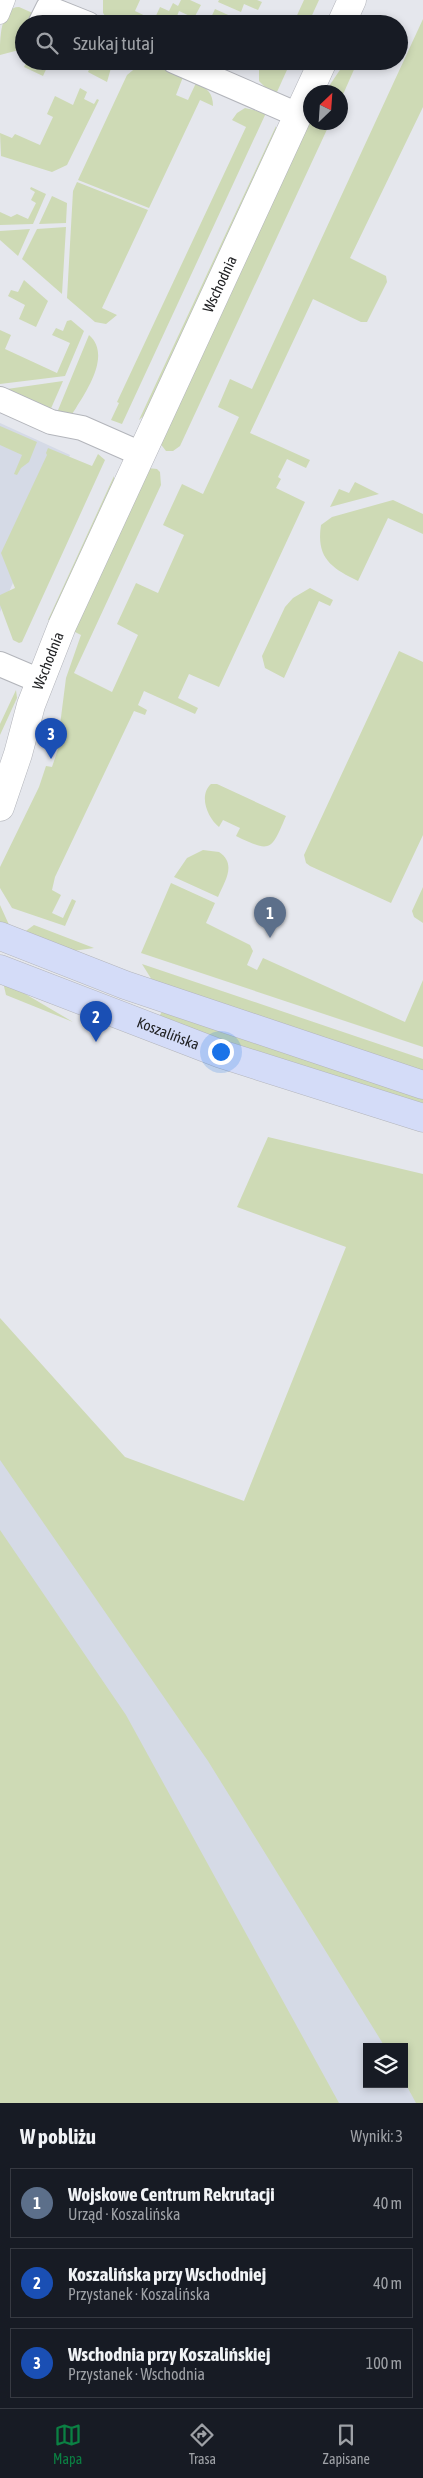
<!DOCTYPE html>
<html lang="pl">
<head>
<meta charset="utf-8">
<style>
	:root { --surface:#171b24; --page:#242831; --text:#f1f3f6; --muted:#9ea1a6; --line:#363941; --accent:#0b8043 }
	body { margin:0; font-family:"Asap Condensed",sans-serif; background:var(--page); color:var(--text) }
	.controls { position:absolute; right:15px; bottom:15px; display:grid; overflow:hidden; border-radius:0px; box-shadow:0 2px 8px #0003 }
	.controls button { width:45px; height:45px; display:grid; place-items:center; padding:0; border:0; border-bottom:1px solid var(--line); background:var(--surface); color:var(--text); font:25px sans-serif }
	.compass { position:absolute; left:303px; top:85px; width:45px; height:45px; border-radius:50%; background:var(--surface); box-shadow:0 2px 8px #0003; rotate:25deg }
	.you { position:absolute; left:220px; top:1051px; width:18px; height:18px; margin:-12px; border:4px solid #fff; border-radius:50%; background:#1a73e8; box-shadow:0 0 0 8px #1a73e833 }
	.badge { display:grid; place-items:center; width:32px; height:32px; border-radius:50%; background:var(--accent); color:#fff; font-size:16px; font-weight:700 }
	.pin { position:absolute; translate:-50% -41px; filter:drop-shadow(0 1px 2px #0008) }
	.pin::after { content:''; position:absolute; top:26px; width:18px; height:15px; background:inherit; clip-path:polygon(0 0,100% 0,50% 100%) }
	.list { margin:0; padding:0; list-style:none }
	h2 { display:flex; justify-content:space-between; align-items:center; height:65px; margin:0; padding:0 20px; font-size:21px }
	h2 small { font-size:16px; font-weight:400; color:var(--muted) }
	.list li { display:grid; grid-template-columns:32px 1fr auto; gap:15px; align-items:center; box-sizing:border-box; height:70px; margin:0 10px 10px; padding:0 10px; border:1px solid var(--line); border-radius:0px }
	.list b { display:block; font-size:19px; white-space:nowrap }
	.list p { margin:0; font-size:16px; white-space:nowrap; color:var(--muted) }
	.list em { font-size:16px; font-style:normal; color:var(--muted) }
	.icon { flex:none; width:28px; height:28px; fill:none; stroke:currentColor; stroke-width:2; stroke-linecap:round; stroke-linejoin:round }
	.map { position:relative; flex:none; width:423px; height:2103px; overflow:hidden }
	.search { position:absolute; background:var(--surface); box-shadow:0 2px 8px #0003; left:15px; right:15px; top:15px; height:55px; display:flex; align-items:center; gap:12px; box-sizing:border-box; padding:0 18px; border-radius:28px; color:var(--muted); font-size:19px }
	.sheet { height:305px; background:var(--surface) }
	nav { display:flex; justify-content:space-around; align-items:center; box-sizing:border-box; height:70px; border-top:1px solid var(--line); background:var(--surface); font-size:14px; color:var(--muted) }
	nav a { display:grid; justify-items:center; gap:2px }
	nav .on { color:var(--accent) }
	.map>svg:first-child { display:block }
	.built { fill:#d5dae6; fill-rule:evenodd }
	.green { fill:#cedab5 }
	.lines { fill:none; stroke-linecap:round; stroke-linejoin:round }
	.pedestrian-casing { stroke:#b3b5bb; stroke-width:19 }
	.minor-casing { stroke:#b3b5bb; stroke-width:26 }
	.tertiary-casing { stroke:#b3b5bb; stroke-width:29 }
	.secondary-casing { stroke:#b3b5bb; stroke-width:29 }
	.pedestrian { stroke:#fff; stroke-width:18 }
	.minor { stroke:#fff; stroke-width:24 }
	.tertiary { stroke:#fff; stroke-width:28 }
	.secondary { stroke:#d4dcf8; stroke-width:28 }
	.labels { text-anchor:middle; stroke-width:5; stroke-linejoin:round; paint-order:stroke }
	.street-label { font-size:15px; fill:#212224; stroke:#fff }
</style>
</head>
<body>
<div class="map">
<svg width="423" height="2103" viewBox="0 0 423 2103">
	<rect width="100%" height="100%" fill="#e5e7ed"/>
	<path class="built" d="M0,423L70,455L0,612Z
		M0,1430L418,2053L423,2103H252L0,1727ZM367,2047H404V2084H367Z"/>
	<path class="green" d="M103,0H140L135,11L154,20L160,7L169,11L173,3L178,6L181,0H190L201,5L194,18L179,11L174,24H111L103,13Z
		M219,0H257L262,2L258,10L244,4L241,12L218,2Z
		M304,0H319L308,24H293Z
		M19,7L35,14L30,24H24V38L19,50L0,55C0,40 0,7 19,7Z
		M215,9L237,19L234,24H208Z
		M423,19V107L350,258L386,276L387,282L367,322H361L313,299L250,433L310,460L306,468L287,459L278,477L281,479L276,488L305,502L219,687L189,674L178,698L198,708L195,714L144,691L138,705L147,710L145,715L134,711L55,877L52,890L61,895L52,913L63,918L72,899L76,901L65,926L12,908L0,888V867L39,787L46,766L52,767L58,749L53,747L60,725L66,678L81,635L73,631L148,468L157,469L160,472L161,485L74,673L112,692L138,635L117,624L136,583L158,593L184,535L163,525L182,484L203,494L239,417L218,407L230,379L252,389Z
		M27,61H50L43,76L24,67Z
		M89,61H113L107,82L88,72L92,63Z
		M259,61H291L277,92L268,90L259,81Z
		M346,61L356,65L341,99L340,92H325Z
		M151,64L183,77L176,95L188,100L196,83C207,88 213,93 213,106L200,100L149,208L78,180L127,75L138,66Z
		M80,88L87,92L84,99L94,104L97,99L99,100L67,165L52,172L1,156L0,133L12,138L15,134L40,145L53,117L47,114L55,96L73,105Z
		M245,108L266,113L122,424L111,420L119,403L117,402L246,127L232,120L237,113Z
		M310,116V122L330,123L180,446L173,451H166L159,442Z
		M276,126V135L148,412L139,420Z
		M77,182L148,210L102,308L117,315L106,324L95,322L67,298L73,191Z
		M31,187L46,194L33,224L0,225V212L11,217L17,214L28,219L36,203L31,200L35,192L30,189Z
		M52,196L67,203L66,223L39,224Z
		M66,227L62,294L22,259L37,229Z
		M30,229L18,256L0,240V231Z
		M24,280L48,301L36,327L19,319L25,305L8,296L11,290L18,292Z
		M71,320L84,331L65,376L0,384V330L11,335L5,349L57,373L70,343L52,335L56,328L63,331L67,321Z
		M89,335C111,354 88,389 76,408L72,414L56,415Z
		M63,381L49,413L0,390Z
		M0,426L37,442L29,462L21,468L17,475L14,474L22,455L0,445Z
		M48,448L92,466L98,454L105,460L22,642L19,643L13,640L0,605V595L15,588L1,553L47,455L46,453Z
		M114,476V480L51,621L48,620Z
		M355,482L379,494L330,507L339,489L349,493Z
		M393,500L423,514V534L388,518L358,581C331,568 316,558 321,525L332,517Z
		M310,588L333,600L330,606L319,601L284,678L265,668L262,656L285,607L293,598Z
		M399,651L423,662V835L391,903L310,866L306,863L304,855Z
		M16,690L17,698L0,735V724Z
		M211,784H217L286,816C271,851 271,853 236,836L240,828L223,820L219,827C208,818 198,796 211,784Z
		M203,850L219,852C237,864 225,881 218,897L174,877L187,858Z
		M171,883L215,903L206,923L250,945L253,951L247,965L257,970L263,958L405,1022L423,980V1047L141,953Z
		M423,887V923L414,917L412,911Z
		M0,905L10,927L0,922Z
		M34,925L94,948L73,951L23,933Z
		M142,964L423,1059V1073L152,980Z
		M3,982L10,985L73,1022L6,995Z
		M162,1012L423,1098V1106L225,1044L159,1016Z
		M268,1137L423,1174V2103H416L404,2081V2047H385L208,1761L0,1460V1318L125,1457L244,1501L346,1247L237,1207Z
		M0,1530L126,1715L339,2103H0Z"/>
	<g class="lines">
		<defs>
			<path id="pedestrian" d="M0,15L6,0"/>
			<path id="minor" d="M40,24L48,8L88,24
				M174,61L298,115
				M0,399L51,422L82,428L141,454
				M0,664L40,681"/>
			<g id="tertiary">
				<path d="M341,24L352,0"/>
				<path id="s1" d="M0,807L18,754L31,705L62,626L323,61"/>
			</g>
			<g id="secondary">
				<path d="M0,936L125,985L423,1085"/>
				<path id="s2" d="M0,969L221,1054L423,1118"/>
			</g>
		</defs>
		<use href="#pedestrian" class="pedestrian-casing"/>
		<use href="#minor" class="minor-casing"/>
		<use href="#tertiary" class="tertiary-casing"/>
		<use href="#secondary" class="secondary-casing"/>
		<use href="#pedestrian" class="pedestrian"/>
		<use href="#minor" class="minor"/>
		<use href="#tertiary" class="tertiary"/>
		<use href="#secondary" class="secondary"/>
	</g>
	<g class="labels">
		<g class="street-label">
			<text dy="5" stroke="none"><textPath href="#s1" startOffset="568">Wschodnia</textPath></text>
			<text dy="5" stroke="none"><textPath href="#s1" startOffset="154">Wschodnia</textPath></text>
			<text dy="5" stroke="none"><textPath href="#s2" startOffset="180">Koszalińska</textPath></text>
		</g>
	</g>
</svg>
<div class="controls">
<button><svg class="icon" aria-label="layers" viewBox="0 0 24 24"><path d="M12 4l9 5-9 5-9-5zM3 14l9 5 9-5"/></svg></button>
</div>
<svg class="compass" viewBox="-18 -18 36 36"><path d="M0-13l5 13h-10z" fill="#e53935"/><path d="M0 13l5-13h-10z" fill="#9ea1a6"/></svg>
<div class="you"></div>
<div class="pin badge" style="left:270px;top:938px;background:#5c6f8a">1</div>
<div class="pin badge" style="left:96px;top:1042px;background:#1a4fb4">2</div>
<div class="pin badge" style="left:51px;top:759px;background:#1a4fb4">3</div>
<div class="search"><svg class="icon" aria-label="search" viewBox="0 0 24 24"><circle cx="10" cy="10" r="6"/><path d="M15 15l6 6"/></svg>Szukaj tutaj</div>
</div>
<section class="sheet">
<h2>W pobliżu<small>Wyniki: 3</small></h2>
<ul class="list">
<li><span class="badge" style="background:#5c6f8a">1</span><div><b>Wojskowe Centrum Rekrutacji</b><p>Urząd · Koszalińska</p></div><em>40 m</em></li>
<li><span class="badge" style="background:#1a4fb4">2</span><div><b>Koszalińska przy Wschodniej</b><p>Przystanek · Koszalińska</p></div><em>40 m</em></li>
<li><span class="badge" style="background:#1a4fb4">3</span><div><b>Wschodnia przy Koszalińskiej</b><p>Przystanek · Wschodnia</p></div><em>100 m</em></li>
</ul>
</section>
<nav>
<a class="on"><svg class="icon" aria-label="map" viewBox="0 0 24 24"><path d="M3 6l6-2 6 2 6-2v14l-6 2-6-2-6 2zM9 4v14M15 6v14"/></svg>Mapa</a>
<a><svg class="icon" aria-label="directions" viewBox="0 0 24 24"><path d="M12 3l9 9-9 9-9-9zM9 14v-3h6M13 9l2 2-2 2"/></svg>Trasa</a>
<a><svg class="icon" aria-label="saved" viewBox="0 0 24 24"><path d="M7 4h10v16l-5-4-5 4z"/></svg>Zapisane</a>
</nav>
</body>
</html>
